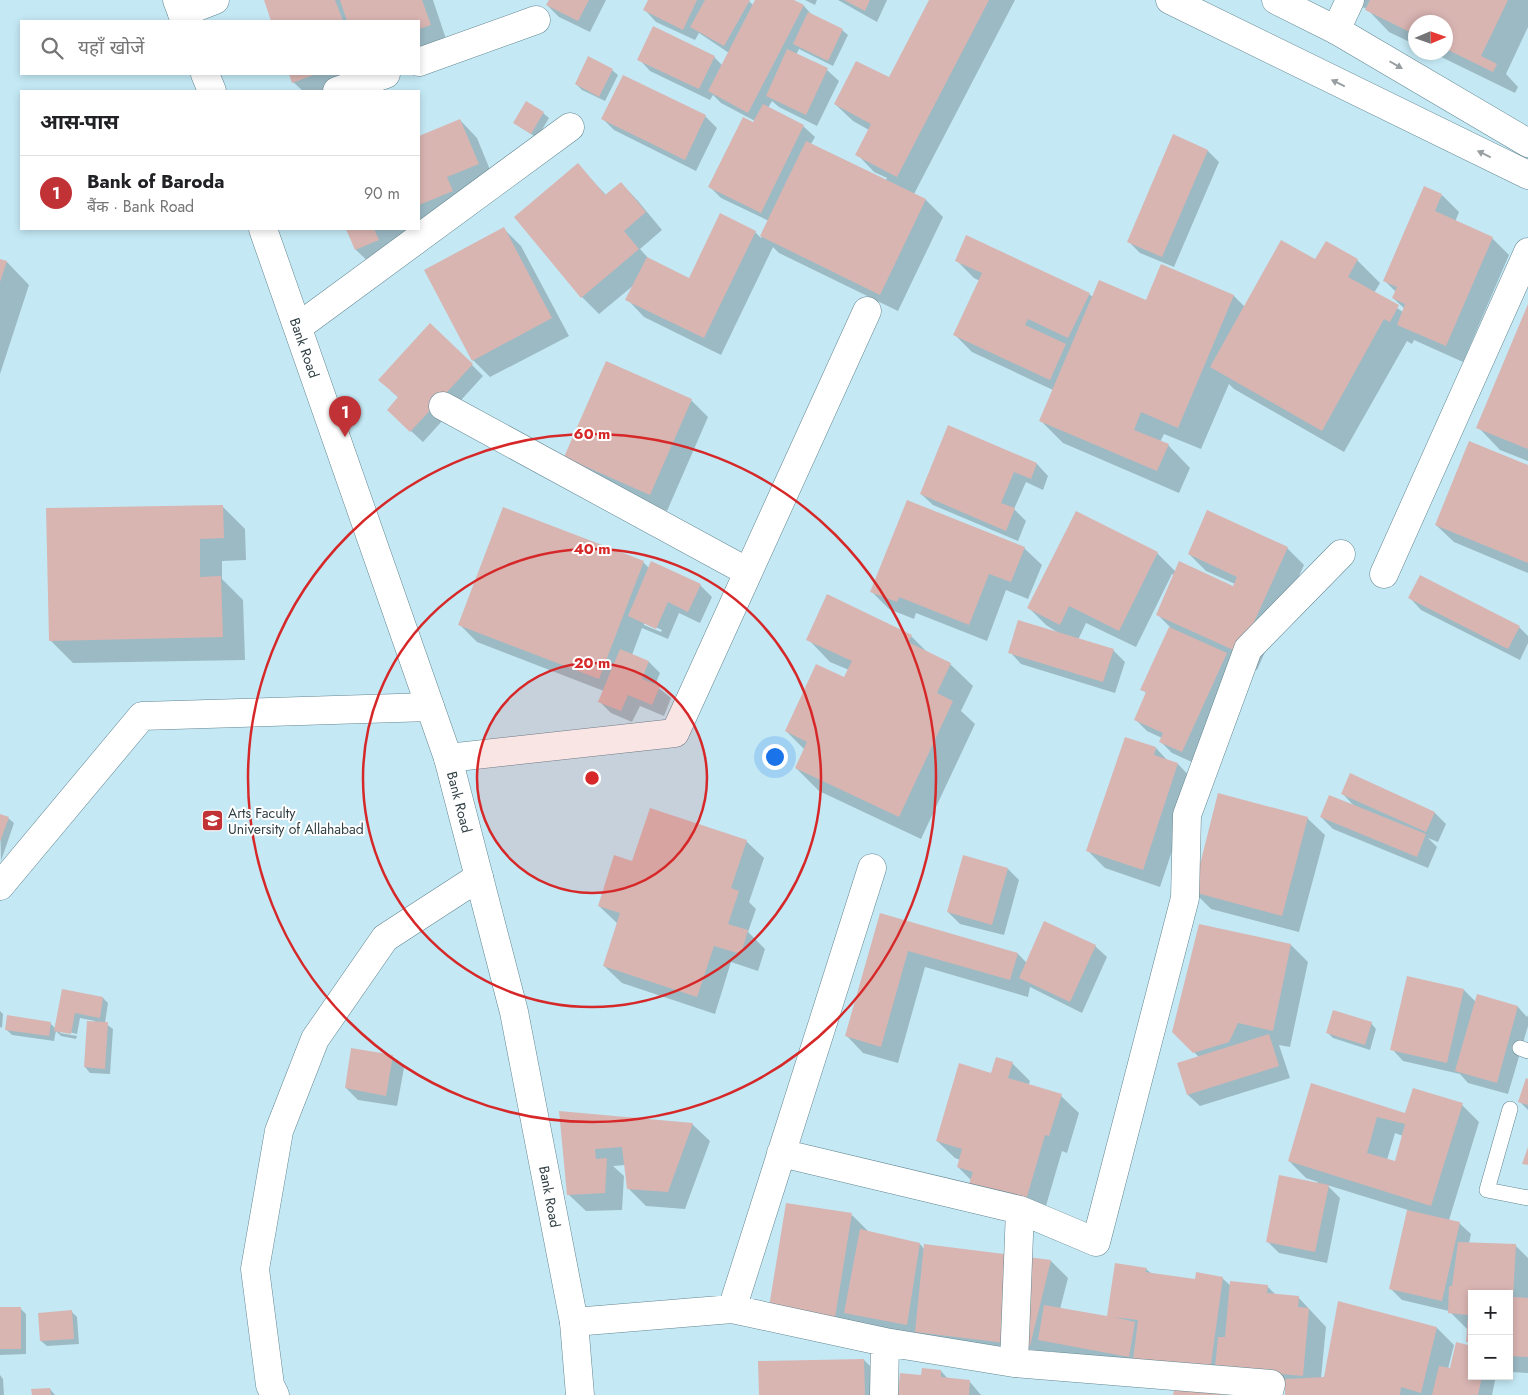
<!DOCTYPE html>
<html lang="hi">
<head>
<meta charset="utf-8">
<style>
	:root { --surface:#fff; --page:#f2f2f2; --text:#202124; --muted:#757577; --line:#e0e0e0; --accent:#c13237 }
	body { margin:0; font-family:Jost,"Noto Sans Devanagari",sans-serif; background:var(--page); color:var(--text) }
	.controls { position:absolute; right:15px; bottom:15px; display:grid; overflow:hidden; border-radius:0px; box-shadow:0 2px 8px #0003 }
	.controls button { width:45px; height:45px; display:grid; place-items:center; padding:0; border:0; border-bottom:1px solid var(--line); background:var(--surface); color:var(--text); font:25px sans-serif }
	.compass { position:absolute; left:1408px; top:15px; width:45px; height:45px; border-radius:50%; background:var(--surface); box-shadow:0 2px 8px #0003; rotate:88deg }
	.you { position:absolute; left:774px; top:756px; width:18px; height:18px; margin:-12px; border:4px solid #fff; border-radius:50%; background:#1a73e8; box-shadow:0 0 0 8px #1a73e833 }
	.badge { display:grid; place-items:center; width:32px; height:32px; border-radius:50%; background:var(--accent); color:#fff; font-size:16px; font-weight:700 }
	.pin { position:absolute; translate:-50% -41px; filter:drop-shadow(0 1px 2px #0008) }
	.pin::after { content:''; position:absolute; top:26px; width:18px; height:15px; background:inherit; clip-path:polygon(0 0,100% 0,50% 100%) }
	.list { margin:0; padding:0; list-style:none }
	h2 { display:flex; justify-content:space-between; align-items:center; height:65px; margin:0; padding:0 20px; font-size:21px }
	h2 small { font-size:16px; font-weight:400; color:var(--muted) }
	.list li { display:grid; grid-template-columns:32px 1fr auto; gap:15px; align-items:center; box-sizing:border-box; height:75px; padding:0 20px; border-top:1px solid var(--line) }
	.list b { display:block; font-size:19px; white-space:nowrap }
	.list p { margin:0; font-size:16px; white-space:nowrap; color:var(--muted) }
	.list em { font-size:16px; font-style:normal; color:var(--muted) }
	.icon { flex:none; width:28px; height:28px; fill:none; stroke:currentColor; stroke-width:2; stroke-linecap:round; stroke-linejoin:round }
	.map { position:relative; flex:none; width:1528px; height:1395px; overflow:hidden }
	.search { position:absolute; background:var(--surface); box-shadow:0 2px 8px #0003; left:20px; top:20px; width:400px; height:55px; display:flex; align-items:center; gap:12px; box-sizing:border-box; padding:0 18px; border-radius:0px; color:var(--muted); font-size:19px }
	.panel { position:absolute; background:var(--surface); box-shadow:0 2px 8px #0003; left:20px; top:90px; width:400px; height:140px; border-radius:0px }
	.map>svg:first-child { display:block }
	.shadow { fill:#0003; fill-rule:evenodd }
	.building { fill:#d9b5b2; fill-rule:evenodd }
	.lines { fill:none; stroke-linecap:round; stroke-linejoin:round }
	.service-casing { stroke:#638691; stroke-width:16 }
	.minor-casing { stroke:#638691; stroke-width:29 }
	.tertiary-casing { stroke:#638691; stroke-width:29 }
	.secondary-casing { stroke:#638691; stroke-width:29 }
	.service { stroke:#fff; stroke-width:15 }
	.minor { stroke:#fff; stroke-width:28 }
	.tertiary { stroke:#fff; stroke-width:28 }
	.secondary { stroke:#fff; stroke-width:28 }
	.oneway { fill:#989fa2 }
	.ring { fill:none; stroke:#d62828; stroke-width:2.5 }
	.labels { text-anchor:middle; stroke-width:4; stroke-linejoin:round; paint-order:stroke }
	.street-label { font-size:14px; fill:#303f44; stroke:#fff }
	.poi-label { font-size:14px; fill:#303f44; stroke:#fff; text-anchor:start }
	.centre { fill:#d62828; stroke:#fff; stroke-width:2.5 }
	.ring-label { font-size:15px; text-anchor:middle; font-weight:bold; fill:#d62828; stroke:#fff; stroke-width:4; stroke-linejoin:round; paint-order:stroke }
</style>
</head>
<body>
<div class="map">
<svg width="1528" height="1395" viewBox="0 0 1528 1395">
	<rect width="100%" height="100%" fill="#c4e9f5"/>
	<path class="shadow" d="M265,0H433L447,42L419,52V21H272Z
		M550,0H606L590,32L559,17L547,5Z
		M650,0H748L753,5L756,0H791L804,6L813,16L842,30L848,35L833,66L799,49L796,55L827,70L839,81L817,126L779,107L772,101L768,108L803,126L815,137L811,144L886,180L887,178L874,172L857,154L869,130L853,121L835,104L889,79L930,0H1015L914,194L926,200L943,217L898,311L779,253L773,247L721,355L644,317L627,299L634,285L599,314L582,297L578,165L606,195L621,183L638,201L662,230L640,249L649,259L689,280L755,232L761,238L769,221L721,198L709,186L755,121L721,103L713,95L710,100L650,71L639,59L714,57L722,65L729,53L699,33L695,40L656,22L645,10Z
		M805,0H817L815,5Z
		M838,0H887L877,22Z
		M1346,0H1528V27L1506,74L1518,87L1515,93L1431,52H1446V22H1416V45L1389,32L1367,9Z
		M612,70L618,75L605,101L582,90L576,84Z
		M291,74H372L333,91H303L293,82Z
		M543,113L549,118L537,138L514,123Z
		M705,116L717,128L696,171L614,130L603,119Z
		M460,120L477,138L495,182L469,208L389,242L395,258L374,267L356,250L348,229H419V138Z
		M1174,136L1208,151L1219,162L1174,267L1140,253L1129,242Z
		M1442,195L1459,212L1455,222L1492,238L1509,255L1463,362L1414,340L1412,344L1407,341L1344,452L1234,389L1229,384L1201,449L1164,434L1160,442L1168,445L1190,468L1179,493L1063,443L1040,420L1053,390L972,352L955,335L980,281L974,278L956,260L1089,294L1093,297L1146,302L1162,265L1234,296L1245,307L1316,261L1326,242L1357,260L1380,283L1374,293L1403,312L1405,309L1393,298L1396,292L1385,281Z
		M504,229L521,246L569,336L490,377L473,360Z
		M0,260L7,262L29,285L0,374Z
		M1528,307V461L1500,450L1478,427Z
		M472,365L483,376L423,442L400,421L399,398L391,391Z
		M691,400L708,417L667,511L583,474L566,457Z
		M949,427L1037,464L1048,476L1043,490L1026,482L1014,509L1026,521L1018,541L933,505L921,494Z
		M1528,466V573L1454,542L1436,525Z
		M222,506L245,529L246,560L222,561V579L243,600L245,660L73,663L50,640Z
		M1024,548L1042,565L1028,599L1006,590L987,641L916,613L914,619L889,609L872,592Z
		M1287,548L1304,565L1257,670L1229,657L1238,666L1194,763L1172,753L1161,742L1162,738L1147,731L1135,719L1147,694L1142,689L1170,627L1157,614L1174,575L1172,574L1136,647L1086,623L1078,640L1113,650L1125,662L1115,693L1021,664L1010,652L1060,634L1046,625L1029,608L1157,553L1176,572L1234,588L1235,584L1206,571L1189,554Z
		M643,562L649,568L700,585L712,597L700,623L679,613L668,639L642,628L632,655L649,662L660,673L655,685L671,698L664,716L640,706L632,722L611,713L600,702L604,691L477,642L459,624ZM644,622L662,630L661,632L644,625Z
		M1410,598L1519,627L1528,636V643L1520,660L1421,610Z
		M911,636L929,654L950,664L973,686L961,711L975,724L921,839L819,791L796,768L805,750L786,731L845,678L849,670L830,662L808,639Z
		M1156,748L1168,761L1178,764L1195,782L1160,887L1105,868L1088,851Z
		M1342,793L1435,813L1446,824L1438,842L1428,838L1437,847L1428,868L1333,829L1321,817L1355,807Z
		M0,815L8,818L14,823L1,861Z
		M1307,818L1325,835L1299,932L1211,909L1194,892Z
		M746,841L764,858L749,902L756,909L748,932L765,949L758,971L731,962L715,1014L622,983L604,966L618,924L599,906L633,863Z
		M1008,869L1019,880L1004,935L960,924L948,912Z
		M881,914L1018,954L1027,963L1095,946L1107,957L1082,1013L1030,987L1028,997L925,967L898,1063L863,1053L846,1035Z
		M1291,945L1308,962L1290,1047L1279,1045L1290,1078L1200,1106L1188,1095L1199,1057L1173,1032Z
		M1408,978L1464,990L1476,1002L1518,1007L1527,1017L1528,1015V1026L1508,1094L1468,1083L1460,1074L1403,1061L1392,1049Z
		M63,990L103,998L108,1003L105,1023L113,1029L110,1074L90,1073L85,1067L95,1021L80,1018L77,1034L60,1030V1033L77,1036L76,1039L61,1036L56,1031L54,1041L12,1035L6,1029L50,1023L55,1028Z
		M0,1011L3,1014L2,1028L0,1027Z
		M1371,1023L1376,1029L1370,1050L1333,1038L1328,1033Z
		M392,1056L404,1068L397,1106L358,1100L346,1088Z
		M1012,1063L1030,1081L1028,1086L1061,1096L1079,1113L1067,1153L1062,1151L1041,1223L972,1181L958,1167L960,1160L955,1158L937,1141L992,1075Z
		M1528,1080V1110L1520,1102Z
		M1312,1085L1405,1115L1462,1105L1479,1122L1449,1220L1459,1223L1471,1234L1469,1243L1515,1245L1528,1258V1373L1512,1372L1509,1369V1294H1472V1345L1468,1341V1330L1449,1311L1402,1300L1390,1288L1408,1210L1327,1185L1340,1198L1327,1263L1279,1253L1268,1242L1317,1184L1318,1182L1306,1178L1289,1161ZM1395,1133L1403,1136L1396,1162L1387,1160Z
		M560,1113L692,1124L710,1141L685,1209L646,1206L628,1188L625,1165L613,1166L624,1176L622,1210L586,1211L568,1194Z
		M852,1215L870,1233L920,1244L924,1249L1051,1261L1068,1278L1060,1309L1111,1318L1146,1269L1152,1274L1196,1281L1222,1278L1231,1286H1267L1276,1295L1298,1297L1326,1327L1321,1378L1437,1328L1454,1345L1448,1369L1472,1376H1496L1492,1395H1286V1389L1234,1385L1050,1351L1047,1363L787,1330Z
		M20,1308L26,1314V1354L0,1355V1309Z
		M71,1311L77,1317L79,1344L47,1346L41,1341L39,1314Z
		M864,1360L881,1377V1395H760Z
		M941,1371L949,1380L970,1382L981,1395H899L922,1377Z
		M0,1375L3,1379L4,1395H0Z
		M50,1389L55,1395H33Z"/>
	<path class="building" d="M264,0H335L343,21H271Z
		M340,0H422L431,25L419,29V21H347Z
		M549,0H589L578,21L546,5Z
		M648,0H697L683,30L643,10Z
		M705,0H750L724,46L690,27Z
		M755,0H794L804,5L748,113L708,91Z
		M844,0H870L865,11Z
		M929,0H989L897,177L855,155L871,124L834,104L856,61L889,77Z
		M1370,0H1508L1481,56L1497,64L1493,72L1446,49V22H1416V35L1365,10Z
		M808,12L843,29L828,61L793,44Z
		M653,26L715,56L699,89L637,60Z
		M787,49L828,68L806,115L766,96Z
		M588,56L613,69L599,97L575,84Z
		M289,74H316L292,83Z
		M623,75L706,115L685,160L601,119Z
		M526,101L544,112L531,134L513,123Z
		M763,104L804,125L761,213L708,187L743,117L753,122Z
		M460,119L479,164L447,177L453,191L419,205V136Z
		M1173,134L1208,150L1162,257L1127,242Z
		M806,141L926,199L880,295L760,236Z
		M578,163L605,195L621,182L646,212L624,231L639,249L581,298L514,217Z
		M1424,186L1442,194L1435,211L1493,237L1446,346L1397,325L1405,304L1392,298L1397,287L1383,281Z
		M720,213L756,231L704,338L625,300L647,257L689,278Z
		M504,227L552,318L472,361L424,270Z
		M346,229H374L379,240L355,250Z
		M966,235L1090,293L1068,338L1028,319L1025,325L1066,344L1050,380L953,335L982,273L955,261Z
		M1281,240L1315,259L1326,241L1358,259L1348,277L1399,305L1390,322L1384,319L1322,431L1210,367Z
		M0,259L7,261L0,282Z
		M1161,264L1234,295L1178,428L1141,412L1134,430L1169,444L1157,471L1039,421L1099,280L1146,300Z
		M1528,304V449L1476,428Z
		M430,323L473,364L410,432L387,410L398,397L378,380Z
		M606,361L692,399L650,495L564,457Z
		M948,425L1037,463L1031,479L1014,472L1001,503L1015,508L1006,531L920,494Z
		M1469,441L1528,465V563L1435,525Z
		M907,500L1025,547L1011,582L989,574L969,625L899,597L897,602L870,592Z
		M223,505L224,538L200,539V577L221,576L223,637L49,641L46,508Z
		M503,507L644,561L599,679L458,625Z
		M1207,510L1288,547L1240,653L1156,615L1179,561L1233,586L1237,577L1188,554Z
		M1076,511L1158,552L1119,631L1069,606L1060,625L1027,608Z
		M651,561L701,584L688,612L668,602L656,629L628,616Z
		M1420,575L1520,626L1508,649L1408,598Z
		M827,594L912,635L908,642L951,663L937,693L953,701L899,817L795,768L807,742L785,731L816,664L844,677L852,661L806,640Z
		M1018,620L1114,649L1103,682L1008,653Z
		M1169,627L1227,653L1182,752L1159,742L1163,733L1134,720L1146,692L1140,690Z
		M620,649L649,661L642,679L660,686L652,705L628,695L621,711L598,702Z
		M1125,737L1156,747L1154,755L1178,763L1143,870L1086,851Z
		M1350,773L1435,812L1426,832L1341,794Z
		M1218,793L1308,817L1282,916L1193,892Z
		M1329,795L1426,834L1417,857L1320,817Z
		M650,808L747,840L731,888L739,891L728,924L748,930L741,954L714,946L697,997L603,966L620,913L598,906L614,855L632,861Z
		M0,814L9,817L0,842Z
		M963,855L1008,868L992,925L947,912Z
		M880,913L1018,953L1010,980L908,951L881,1047L845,1036Z
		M1044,921L1096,945L1070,1002L1019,978Z
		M1199,924L1291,944L1273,1031L1238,1023L1229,1042L1193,1053L1172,1032Z
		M1407,976L1464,989L1447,1063L1390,1050Z
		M62,989L103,997L100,1018L75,1013L71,1034L54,1031Z
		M1477,994L1518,1006L1497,1083L1455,1071Z
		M1333,1010L1372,1022L1365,1045L1326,1033Z
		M7,1015L51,1022L49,1036L5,1030Z
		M87,1021L108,1022L105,1069L84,1067Z
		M1269,1034L1279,1066L1187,1095L1177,1063Z
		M351,1048L393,1055L386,1096L345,1088Z
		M996,1057L1013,1062L1008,1078L1062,1094L1049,1136L1045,1135L1024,1207L967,1190L973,1172L957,1167L962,1149L936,1141L959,1063L991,1073Z
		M1526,1078L1528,1079V1105L1518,1102Z
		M1311,1083L1405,1113L1413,1088L1463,1103L1431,1206L1288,1161ZM1377,1117L1405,1124L1395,1161L1367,1153Z
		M559,1111L693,1123L668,1192L627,1189L622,1147L595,1149L596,1159L607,1158L605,1193L567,1195Z
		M1528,1147V1165L1522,1164Z
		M1279,1175L1329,1185L1315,1252L1266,1242Z
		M786,1203L852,1213L834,1324L768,1313Z
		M1407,1210L1460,1222L1442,1301L1389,1289Z
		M860,1229L920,1243L907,1325L844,1313Z
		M1458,1242L1516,1244L1513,1297L1528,1298V1357L1509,1356V1294H1472V1342H1466L1468,1315L1448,1313L1449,1286H1452Z
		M924,1244L1051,1260L1030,1346L915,1332Z
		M1115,1263L1147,1268L1145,1272L1195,1279L1196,1272L1223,1277L1210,1371L1133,1360L1138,1320L1114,1317L1135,1322L1129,1357L1038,1340L1044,1305L1107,1316Z
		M1230,1281L1268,1285L1267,1293L1299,1296L1298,1307L1309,1308L1303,1376L1215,1368L1218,1337H1225Z
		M1338,1301L1437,1327L1421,1393L1401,1387L1400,1395H1285V1379L1324,1377Z
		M0,1307H21V1349H0Z
		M72,1310L74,1339L40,1341L38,1313Z
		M1456,1342L1472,1346V1376H1482L1478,1395H1432L1439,1366L1450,1368Z
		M864,1359L865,1395H759L758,1361Z
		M922,1368L941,1370V1377L970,1380L969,1395H898L900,1373L921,1375Z
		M1175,1387L1222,1394V1395H1173Z
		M50,1388L51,1395H32L31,1389Z"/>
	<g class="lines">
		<defs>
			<path id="service" d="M1520,1048L1528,1051
				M1510,1109L1487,1190L1528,1198"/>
			<path id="minor" d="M182,13L215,0
				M1336,30L1350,0
				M419,62L536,20
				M337,91L386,74
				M298,327L570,127
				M443,406L748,572
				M1384,574L1528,252
				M448,758L675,733L867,311
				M0,886L142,716L430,707
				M781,1153L1020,1210L1096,1242L1185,898L1187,815L1248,649L1341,554
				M732,1309L872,868
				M574,1322L732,1309L885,1342L1014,1363L1271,1384L1268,1395
				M1014,1363L1020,1210
				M275,1395L270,1385L255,1269L279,1131L315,1039L385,938L479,877
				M884,1395L885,1342"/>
			<g id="tertiary">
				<path d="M177,0L185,21"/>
				<path d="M205,74L212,91"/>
				<path id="s1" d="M263,229L448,758L514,1012L574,1322L580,1395"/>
			</g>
			<path id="secondary" d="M1170,0L1528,175
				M1276,0L1336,30L1528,143"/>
		</defs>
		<use href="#service" class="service-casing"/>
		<use href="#minor" class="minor-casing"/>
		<use href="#tertiary" class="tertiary-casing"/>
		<use href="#secondary" class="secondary-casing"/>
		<use href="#service" class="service"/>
		<use href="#minor" class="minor"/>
		<use href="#tertiary" class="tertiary"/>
		<use href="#secondary" class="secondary"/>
	</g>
	<defs><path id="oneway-solid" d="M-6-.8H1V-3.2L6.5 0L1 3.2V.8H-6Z" transform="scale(1.25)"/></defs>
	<g class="oneway">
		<use href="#oneway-solid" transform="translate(1396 65) rotate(30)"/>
		<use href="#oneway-solid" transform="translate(1338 83) rotate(-154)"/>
		<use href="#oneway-solid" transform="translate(1484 154) rotate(-154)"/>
	</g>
	<circle cx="592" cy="778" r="115" fill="#d62828" fill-opacity=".12"/>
	<g class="ring">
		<circle cx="592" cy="778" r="115"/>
		<circle cx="592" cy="778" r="229"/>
		<circle cx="592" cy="778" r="344"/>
	</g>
	<defs>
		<symbol id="university-square" viewBox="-11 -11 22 22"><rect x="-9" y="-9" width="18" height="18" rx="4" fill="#c13237" stroke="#fff"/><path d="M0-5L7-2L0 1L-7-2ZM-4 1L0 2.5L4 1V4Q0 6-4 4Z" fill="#fff"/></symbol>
	</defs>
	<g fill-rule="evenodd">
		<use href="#university-square" x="200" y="808" width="25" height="25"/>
	</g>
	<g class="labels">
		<g class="street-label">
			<text dy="5" stroke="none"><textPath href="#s1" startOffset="126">Bank Road</textPath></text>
			<text dy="5" stroke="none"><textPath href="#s1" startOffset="606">Bank Road</textPath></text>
			<text dy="5" stroke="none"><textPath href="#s1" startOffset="1011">Bank Road</textPath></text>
		</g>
		<g class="poi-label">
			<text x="228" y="818">Arts Faculty<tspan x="228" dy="16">University of Allahabad</tspan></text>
		</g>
	</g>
	<circle cx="592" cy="778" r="8" class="centre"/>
	<g class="ring-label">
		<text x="592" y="439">60 m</text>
		<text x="592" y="554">40 m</text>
		<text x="592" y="668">20 m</text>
	</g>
</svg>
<div class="controls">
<button>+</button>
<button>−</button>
</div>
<svg class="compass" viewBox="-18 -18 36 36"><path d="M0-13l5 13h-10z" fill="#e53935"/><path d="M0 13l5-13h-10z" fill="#757577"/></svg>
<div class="you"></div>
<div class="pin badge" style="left:345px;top:437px">1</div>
<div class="search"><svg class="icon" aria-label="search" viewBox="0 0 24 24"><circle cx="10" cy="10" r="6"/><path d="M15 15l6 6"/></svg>यहाँ खोजें</div>
<section class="panel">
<h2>आस-पास<small></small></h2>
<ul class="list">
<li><span class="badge">1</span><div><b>Bank of Baroda</b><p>बैंक · Bank Road</p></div><em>90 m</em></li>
</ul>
</section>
</div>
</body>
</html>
